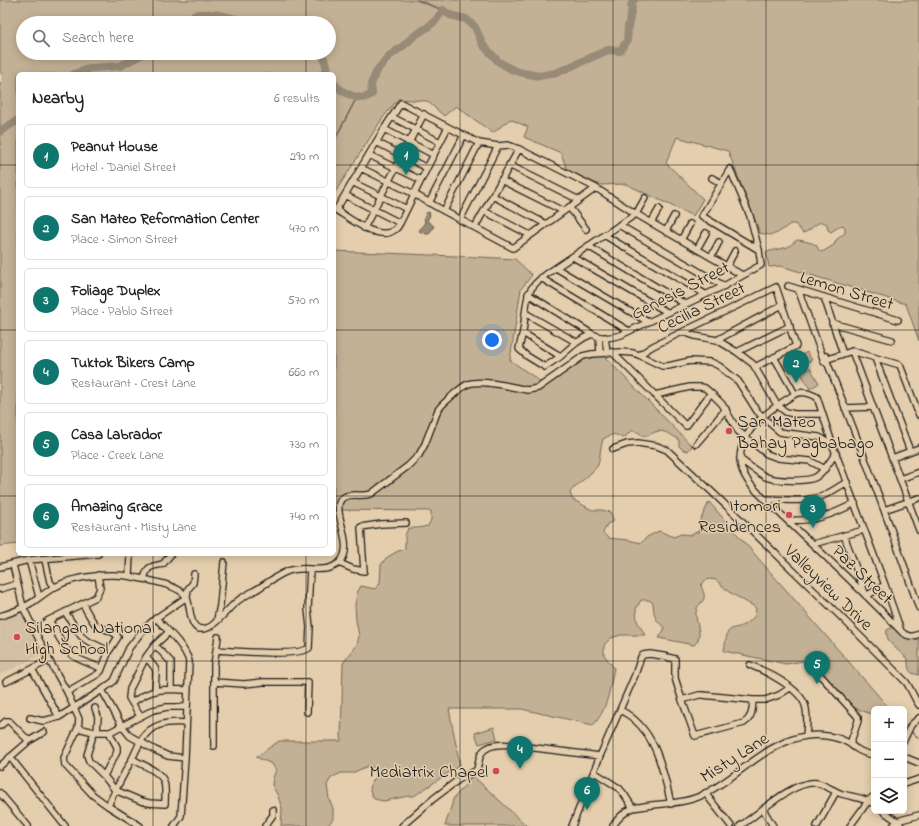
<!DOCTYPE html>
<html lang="en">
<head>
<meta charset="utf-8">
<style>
	:root { --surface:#fff; --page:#f6f6f6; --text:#222; --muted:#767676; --line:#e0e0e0; --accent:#0f766e }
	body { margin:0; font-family:"Indie Flower",sans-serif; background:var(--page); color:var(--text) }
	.controls { position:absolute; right:12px; bottom:12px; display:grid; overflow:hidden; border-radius:6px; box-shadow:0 2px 10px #0003 }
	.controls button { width:36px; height:36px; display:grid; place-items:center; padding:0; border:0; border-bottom:1px solid var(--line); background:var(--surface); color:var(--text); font:20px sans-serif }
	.you { position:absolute; left:492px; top:340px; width:14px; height:14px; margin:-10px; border:3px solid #fff; border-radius:50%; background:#1a73e8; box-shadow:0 0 0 6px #1a73e833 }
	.badge { display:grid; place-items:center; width:26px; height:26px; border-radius:50%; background:var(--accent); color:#fff; font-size:13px; font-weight:700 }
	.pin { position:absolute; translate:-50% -33px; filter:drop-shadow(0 1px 2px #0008) }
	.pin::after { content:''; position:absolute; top:21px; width:14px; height:12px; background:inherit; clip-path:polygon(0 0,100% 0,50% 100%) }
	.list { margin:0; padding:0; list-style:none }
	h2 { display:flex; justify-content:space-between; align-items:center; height:52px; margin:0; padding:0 16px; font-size:17px }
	h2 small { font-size:13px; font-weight:400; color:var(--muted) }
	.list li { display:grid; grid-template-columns:26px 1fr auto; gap:12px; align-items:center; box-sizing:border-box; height:64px; margin:0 8px 8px; padding:0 8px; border:1px solid var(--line); border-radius:6px }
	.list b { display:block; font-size:15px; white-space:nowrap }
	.list p { margin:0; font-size:13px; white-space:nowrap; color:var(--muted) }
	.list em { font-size:13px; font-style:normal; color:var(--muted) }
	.icon { flex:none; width:22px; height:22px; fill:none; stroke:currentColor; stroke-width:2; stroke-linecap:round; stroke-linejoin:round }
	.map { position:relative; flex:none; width:919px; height:826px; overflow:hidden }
	.search { position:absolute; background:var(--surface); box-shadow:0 2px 10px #0003; left:16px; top:16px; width:320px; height:44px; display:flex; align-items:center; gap:10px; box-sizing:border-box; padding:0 14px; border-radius:22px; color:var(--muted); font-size:15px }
	.panel { position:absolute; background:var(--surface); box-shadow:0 2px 10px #0003; left:16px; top:72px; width:320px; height:484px; border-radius:6px }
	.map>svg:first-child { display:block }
	.built { fill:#d3bfa1 }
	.green { fill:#c3b195; stroke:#706658; fill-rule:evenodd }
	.water { fill:#978a76; stroke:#665e52 }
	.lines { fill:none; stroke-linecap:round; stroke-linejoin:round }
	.stream { stroke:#665e52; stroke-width:1.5 }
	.river { stroke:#978a76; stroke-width:8 }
	.minor-casing { stroke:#1c1c1c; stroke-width:8 }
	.minor { stroke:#e4cead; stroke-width:5.5 }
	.grid { fill:none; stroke:#1c1c1c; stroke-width:1; stroke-opacity:0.55 }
	.poi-dot { fill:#d1495b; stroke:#e4cead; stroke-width:1.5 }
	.labels { text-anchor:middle; stroke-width:3; stroke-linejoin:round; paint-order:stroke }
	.street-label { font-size:18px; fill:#1c1c1c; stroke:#e4cead }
	.poi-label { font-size:18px; fill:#1c1c1c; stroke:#e4cead; text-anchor:start }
</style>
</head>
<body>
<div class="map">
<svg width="919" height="826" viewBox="0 0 919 826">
	<rect width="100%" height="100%" fill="#e4cead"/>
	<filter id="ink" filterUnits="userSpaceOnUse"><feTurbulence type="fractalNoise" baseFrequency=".025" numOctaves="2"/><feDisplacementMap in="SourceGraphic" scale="8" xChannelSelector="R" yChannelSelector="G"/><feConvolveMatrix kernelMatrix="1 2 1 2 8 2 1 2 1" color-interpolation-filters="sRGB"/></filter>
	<g filter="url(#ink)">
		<path class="built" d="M20,612L42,654L0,675V619Z"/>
		<path class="green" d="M0,0H919V341L906,304L781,266L769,267L766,252L788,247L797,240C800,240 814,243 816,245C818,247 818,249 819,251L822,252L834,245L836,240L845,233V227L843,225L840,226L831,232L828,230L827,224C817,218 812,231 803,233L795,224H790C779,232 775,238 760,233L728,151L677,137L666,163L703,199L693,216L626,184L600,185L567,170L561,153L524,137L528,127L510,119L493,133L456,106L444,116L427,101L398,99L382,119L334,194V74H18V544L0,546V83L3,80L2,74L0,71ZM23,23H329V53H23Z
			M334,251L479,257L515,259L532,275L521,289L510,360L541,382L544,386L587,357L603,355L692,446L688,451L682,449L679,446V440C672,435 663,429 655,432C650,434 648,436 643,436C639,432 636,431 631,431L625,437L622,438C614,432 611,435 603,439C600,448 600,458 598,465C595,471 576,485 570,492L572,499L592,510H602L610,512L614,521L607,524L603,533L608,538L628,540L641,543L647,537L659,531L674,537L681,534L691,535L699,531L700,521L709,502L890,709H874V715L852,707L809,660L786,664L724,651C725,647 726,635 728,632C731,628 735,628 739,627C748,623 759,617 755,607L729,592L716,580L710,579L706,580L701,585C702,590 705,593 704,598C703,602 699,604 697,608C693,618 702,630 698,640C697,642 696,643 694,645L659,638L664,630V627C654,620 654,614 653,603L649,600H641L636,609L637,621L645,635H621L611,638L604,645V655L614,668C610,687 608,710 593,725L522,709H449L460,765L414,796H408L384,801L374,799L370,791L371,783L376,777L375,770L370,765L352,773H341L331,778L327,785L329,799L333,808V819L327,826H281L282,809L278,796L272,785L273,778L276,770L272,764L256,757L279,741H341L343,663L357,645L359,636L356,620L355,605L357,593L361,586L375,589L380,583L381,565L386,558L398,551L405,549V536L408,528H418L428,526L431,520V511L334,510Z
			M807,352L812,360L790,372L785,364Z
			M810,368L819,383L810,389L801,373Z
			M891,628H893C901,635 908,642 919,639V675C916,674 912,674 910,671C907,667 909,662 907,659C900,650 884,643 887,630Z
			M494,727L497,739L479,744L475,733Z
			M473,776L527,826H445L452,804L453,799Z"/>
		<path class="water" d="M429,212L430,215L427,221L434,226L429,234H426L419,231L425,222L424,218L426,214V213Z"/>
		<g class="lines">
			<path class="stream" d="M417,0L443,10
				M317,74L327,67
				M334,141L357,97
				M910,731L919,738"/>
			<path class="river" d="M185,23C188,21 192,16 195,15C208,11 237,19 250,23
				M321,53L324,59L329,74
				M74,74L91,68L120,66L145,53
				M334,83C339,91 357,100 366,97C368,97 370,95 372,94L371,84L378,69L389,56L403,46L414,36L428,27L436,20L443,10L450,15L466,19L475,27L483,45L499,62L513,70L523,73L539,76L556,73L608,50L620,51L627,41L628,27L632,8L631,6L633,1L634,0
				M0,132L2,130L18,120"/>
			<defs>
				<path id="minor" d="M392,117L440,142
					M448,127L427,168L400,223C398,226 397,229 394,230C379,242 349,218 336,210L384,129L401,103L479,143L498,146L508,145L519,149L596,188L636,214L742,275
					M384,129L434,155
					M376,142L427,168
					M369,155L421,180
					M509,165L579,200
					M361,168L414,194L444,211L513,248L596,188
					M730,169L702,216L759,250
					M712,178L721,183
					M501,180L563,211
					M352,182L407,209
					M345,195L400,223
					M493,196L546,224
					M429,203L464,135
					M569,207L586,229
					M444,211L479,143
					M484,211L530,235
					M460,220L498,146
					M651,223L659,209
					M619,225L724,286
					M475,227L519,149
					M364,228L424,114
					M666,231L674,216
					M604,235L705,294
					M681,240L690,224
					M588,246L685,304
					M697,249L706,233
					M573,257L667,312
					M711,257L719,242
					M727,266L735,251
					M556,268L648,322
					M541,278L629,331
					M788,286L898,320
					M798,289L823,358
					M528,294L592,334C602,339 610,338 621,335L724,286L761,265L759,250L750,216L730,169
					M824,297L843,354
					M525,313L576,342
					M832,323L892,340
					M683,332L695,336L717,340L737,352L753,364L777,405L786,412L794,414H823
					M523,333L560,356
					M592,334C579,339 571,347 561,356C556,360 550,363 545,367L527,356L519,349C520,343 522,337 523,331C525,320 525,304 529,293C532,285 541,278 548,273L636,214L645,198
					M599,337L600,353
					M605,337L607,352
					M717,340L782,305
					M852,351L919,530
					M612,352L686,426L711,393
					M737,352L790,326
					M639,355L653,346L776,287L796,346L755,367
					M774,357L795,394C803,391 809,393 817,397L833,446L885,585L900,628
					M875,358L910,451
					M828,359L826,356L823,359L824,362H827L828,359L852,351L900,365L919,415
					M827,362C860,443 890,525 919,608
					M795,394C771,409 741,427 740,459C740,467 744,475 748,481C755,491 765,499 774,508C785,518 796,529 807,539C840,570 872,601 903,633C909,637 913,637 919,634
					M655,395L690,387H701L705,388L711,393L722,404L738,431L767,454L778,458L810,461L825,469
					M845,408L873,407
					M696,444L726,409
					M613,449L627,444L638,443L657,446L667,450L711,491L836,612L906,682C911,689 914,698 919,705
					M892,458L919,448
					M740,459C748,465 757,472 766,477C776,481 807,482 816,477C825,471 830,461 836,453
					M900,479L919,472
					M764,499C782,499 802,503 820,497C829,494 838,487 847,482
					M884,510L919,498
					M787,520C813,522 832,515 855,503
					M844,535L866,596L885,585
					M813,544L864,530
					M29,560L39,597
					M45,560L50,582L54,587
					M339,563L353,569L364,571L361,527L381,524L406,523
					M13,565L23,607L49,660L67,692L79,719L78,728L64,758L65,765L93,795L108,806L140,826
					M0,567L29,560L98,554
					M129,576L130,554
					M144,579C148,565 150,567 163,564L171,554
					M0,589L17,584
					M65,612L81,636L86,640L109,651
					M0,616C11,613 23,608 33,602C40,597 46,592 53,588C75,575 115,572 138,578C151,581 178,585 186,596C192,605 187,635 207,628C215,626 227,610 234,604C241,597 251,593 259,588C268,582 278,575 288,571C305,564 325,576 340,562C357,544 327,506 344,497C352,493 362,497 371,494L408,466L419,455L425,444L438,410C442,404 448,400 453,395C458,391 463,386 468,384C481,379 513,387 527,390L533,389L538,388L579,359L583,356L592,354L621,352L633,353L639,355L662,366H668L690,361L711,362L719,366L738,381L757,411L766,420L780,432L786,433L819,437L828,442L833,446
					M156,618C167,630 184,645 189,661L185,758L181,816L174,826
					M49,620C56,631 62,646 72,655C79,660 93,665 101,668
					M217,620L220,605L224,562
					M34,631L49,620L96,597L100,588L98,575
					M155,645L171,662V689
					M217,650C233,651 298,657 309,648L310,627L308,609L310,569
					M146,657L155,668L156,672L155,691
					M750,665C766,671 799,688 805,705C808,714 807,726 806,736
					M811,665L858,717V721L850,744
					M32,669L59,717
					M6,682L32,669L49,660
					M214,682L244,684L263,682H308L307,712
					M102,690L122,726L130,736L155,750L168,756L185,758
					M67,692L98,674L101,671L109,651L118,637C113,629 101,630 95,624C91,619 86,610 83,604
					M682,700L695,736L744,723C753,717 752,709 753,700
					M132,703C151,688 164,689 188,690
					M95,708L98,717L97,732
					M620,710C655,727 663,769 671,804
					M140,716L129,698L130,689L146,657L155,645L169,632
					M30,718L43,721L59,717L102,690L114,681L129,648L143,630L156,618L187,597L188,589L193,583L194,574
					M0,726L6,721H9L29,741L0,766
					M78,728L94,732H110L153,710L167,707H187
					M94,732L87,755L89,761L104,776L115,790L141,801L149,803L165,804C165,798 166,789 164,782C162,772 141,764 132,759
					M904,740L911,725L919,718
					M29,741L44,732
					M214,746V665L218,637
					M10,757L65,826
					M904,757L919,763
					M594,772L619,788L624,794L633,808
					M104,776L109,766L116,754L117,751V747L111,736L110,732
					M904,784L919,779
					M0,793L28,826
					M705,793L731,826
					M108,806C115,790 124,774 132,759C137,749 141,737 150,730C161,722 173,722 186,723
					M763,809L773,826
					M883,811L897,821L901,826
					M265,826L273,815V810
					M402,826L433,799L458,780L477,770C478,765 479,759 481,754C487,744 501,744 511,745L600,756
					M572,826L600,756L635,675L641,657L643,655L650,654L663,656L675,659V678L682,700L699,695H702L753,700H765L779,695L790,688
					M613,826C617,819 625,811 633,808C636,807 641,807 645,806C663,803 681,804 698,797C735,781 765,742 806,736C820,734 838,736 850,744C852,745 854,748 857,749C862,753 868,754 874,755
					M740,826C759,814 793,780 817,783C825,785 834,791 842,794C853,797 865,798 874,804
					M817,826L836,792
					M850,826L869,800L874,796
					M893,826L897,821L919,815"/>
			</defs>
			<use href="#minor" class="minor-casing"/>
			<use href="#minor" class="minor"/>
		</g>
	</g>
	<path class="grid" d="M153,0V23M306,0V23M460,0V826M613,0V826M766,0V826M153,53V74M306,53V74M0,165H18M334,165H919M0,330H18M334,330H919M0,496H18M334,496H919M153,554V826M306,554V826M0,661H919"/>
	<g class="poi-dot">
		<circle cx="729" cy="431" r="4"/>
		<circle cx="789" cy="515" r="4"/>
		<circle cx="17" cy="637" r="4"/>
		<circle cx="496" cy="771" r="4"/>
	</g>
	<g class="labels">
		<g class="street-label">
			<text transform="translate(680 290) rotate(-27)" y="6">Genesis Street</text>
			<text transform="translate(847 290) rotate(17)" y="6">Lemon Street</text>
			<text transform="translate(701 307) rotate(-26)" y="6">Cecilia Street</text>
			<text transform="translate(863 574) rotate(44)" y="6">Paz Street</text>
			<text transform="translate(829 587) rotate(44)" y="6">Valleyview Drive</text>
			<text transform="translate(734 757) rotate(-33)" y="6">Misty Lane</text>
		</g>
		<g class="poi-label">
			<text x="737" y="427">San Mateo<tspan x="737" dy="21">Bahay Pagbabago</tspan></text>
			<text x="781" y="511" text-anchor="end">Itomori<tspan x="781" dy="21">Residences</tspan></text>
			<text x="25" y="633">Silangan National<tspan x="25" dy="21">High School</tspan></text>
			<text x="488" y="777" text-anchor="end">Mediatrix Chapel</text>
		</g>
	</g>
</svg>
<div class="controls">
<button>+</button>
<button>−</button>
<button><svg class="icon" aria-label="layers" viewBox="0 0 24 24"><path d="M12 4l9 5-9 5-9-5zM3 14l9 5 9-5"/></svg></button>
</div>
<div class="you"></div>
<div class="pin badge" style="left:406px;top:175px">1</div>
<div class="pin badge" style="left:796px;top:383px">2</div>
<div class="pin badge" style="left:813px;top:528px">3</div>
<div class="pin badge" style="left:520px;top:769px">4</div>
<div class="pin badge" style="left:817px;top:684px">5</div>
<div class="pin badge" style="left:587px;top:810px">6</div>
<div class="search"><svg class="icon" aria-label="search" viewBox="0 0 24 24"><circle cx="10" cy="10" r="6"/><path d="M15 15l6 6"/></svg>Search here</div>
<section class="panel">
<h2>Nearby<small>6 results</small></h2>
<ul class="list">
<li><span class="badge">1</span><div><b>Peanut House</b><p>Hotel · Daniel Street</p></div><em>290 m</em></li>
<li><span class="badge">2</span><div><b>San Mateo Reformation Center</b><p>Place · Simon Street</p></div><em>470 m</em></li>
<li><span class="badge">3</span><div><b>Foliage Duplex</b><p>Place · Pablo Street</p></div><em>570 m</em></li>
<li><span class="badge">4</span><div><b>Tuktok Bikers Camp</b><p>Restaurant · Crest Lane</p></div><em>660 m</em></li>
<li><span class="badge">5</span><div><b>Casa Labrador</b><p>Place · Creek Lane</p></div><em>730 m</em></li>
<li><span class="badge">6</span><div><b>Amazing Grace</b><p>Restaurant · Misty Lane</p></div><em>740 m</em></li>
</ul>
</section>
</div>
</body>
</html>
